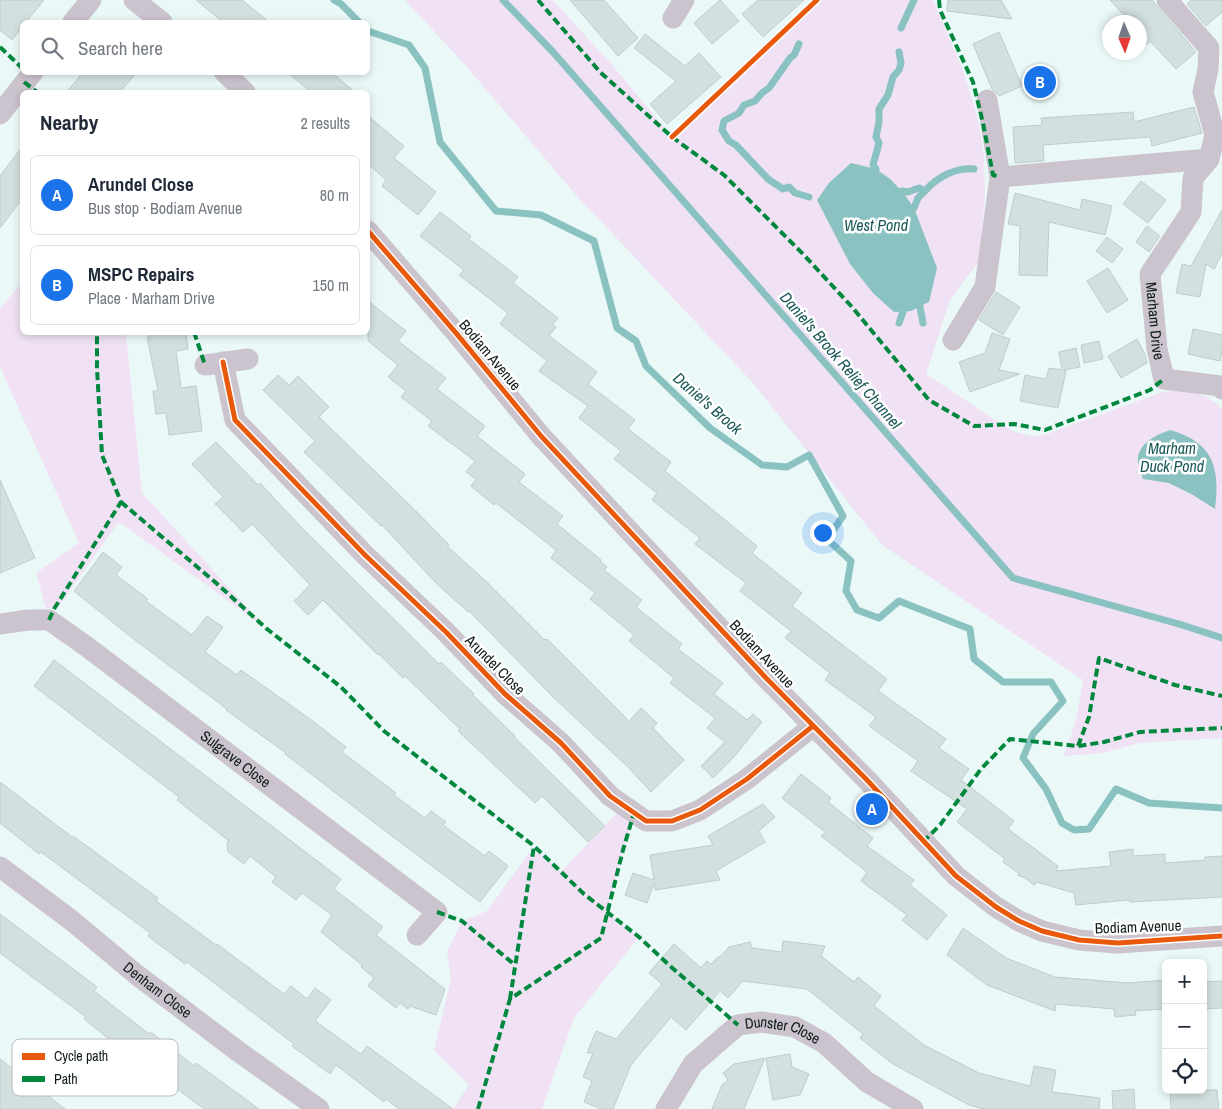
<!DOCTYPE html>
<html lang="en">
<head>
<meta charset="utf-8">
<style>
	:root { --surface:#fff; --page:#f2f2f3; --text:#1f2937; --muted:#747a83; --line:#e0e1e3; --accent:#1a73e8 }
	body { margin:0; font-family:"Archivo Narrow",sans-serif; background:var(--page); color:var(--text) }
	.controls { position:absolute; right:15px; bottom:15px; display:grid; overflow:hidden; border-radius:8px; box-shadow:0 2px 8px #0003 }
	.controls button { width:45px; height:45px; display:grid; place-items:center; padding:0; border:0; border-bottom:1px solid var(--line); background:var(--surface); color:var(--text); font:25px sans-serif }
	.compass { position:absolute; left:1102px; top:15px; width:45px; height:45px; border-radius:50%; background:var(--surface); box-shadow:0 2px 8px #0003; rotate:178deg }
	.you { position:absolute; left:822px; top:532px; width:18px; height:18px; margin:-12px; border:4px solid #fff; border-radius:50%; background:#1a73e8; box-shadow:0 0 0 8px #1a73e833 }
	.badge { display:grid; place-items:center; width:32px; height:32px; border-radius:50%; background:var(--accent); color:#fff; font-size:16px; font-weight:700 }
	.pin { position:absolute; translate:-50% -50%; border:2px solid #fff; box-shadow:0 1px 5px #0006 }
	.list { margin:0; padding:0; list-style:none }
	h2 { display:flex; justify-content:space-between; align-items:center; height:65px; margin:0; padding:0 20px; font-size:21px }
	h2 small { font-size:16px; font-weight:400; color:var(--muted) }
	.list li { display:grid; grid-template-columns:32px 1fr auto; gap:15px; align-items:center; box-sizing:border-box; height:80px; margin:0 10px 10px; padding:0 10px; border:1px solid var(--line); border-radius:8px }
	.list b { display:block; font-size:19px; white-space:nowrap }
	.list p { margin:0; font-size:16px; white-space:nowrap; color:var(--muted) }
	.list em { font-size:16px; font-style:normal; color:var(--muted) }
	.icon { flex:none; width:28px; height:28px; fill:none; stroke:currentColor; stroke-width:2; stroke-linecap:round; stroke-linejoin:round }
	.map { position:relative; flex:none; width:1222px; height:1109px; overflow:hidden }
	.search { position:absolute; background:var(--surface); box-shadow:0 2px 8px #0003; left:20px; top:20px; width:350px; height:55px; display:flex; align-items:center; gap:12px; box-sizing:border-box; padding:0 18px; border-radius:8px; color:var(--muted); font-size:19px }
	.panel { position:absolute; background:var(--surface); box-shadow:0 2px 8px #0003; left:20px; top:90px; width:350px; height:245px; border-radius:8px }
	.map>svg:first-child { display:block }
	.green { fill:#f0e2f4 }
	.water { fill:#8ac2c1 }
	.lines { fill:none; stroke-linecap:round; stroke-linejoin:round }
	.stream { stroke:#8ac2c1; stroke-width:7 }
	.building { fill:#d2e0df; stroke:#c0cccc }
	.minor { stroke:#cbc3cd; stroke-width:21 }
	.quiet { stroke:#00873e; stroke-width:4; stroke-dasharray:8 4; stroke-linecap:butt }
	.cycleway-casing { stroke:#fff; stroke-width:8 }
	.cycleway { stroke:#e8590c; stroke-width:5 }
	.labels { text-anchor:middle; stroke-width:5; stroke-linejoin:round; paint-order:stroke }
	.street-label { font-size:15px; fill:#101c1b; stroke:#fff }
	.water-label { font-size:16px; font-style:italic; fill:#195857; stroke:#fff }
	.key { fill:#fff; stroke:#b7bbbb; stroke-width:1 }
	.key-label { font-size:14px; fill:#101c1b }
</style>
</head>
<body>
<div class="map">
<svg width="1222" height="1109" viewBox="0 0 1222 1109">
	<rect width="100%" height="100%" fill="#eaf9f8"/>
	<path class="green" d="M405,0H553L613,66L669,133L723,93L822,0H933L963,70L977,115L984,157L985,194L980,260L950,300L926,374L1012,431L1031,436L1044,435L1163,392C1185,389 1207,392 1222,409V738L1139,743L1103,753L1064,756L1076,720L1083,680L882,545L752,382L576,195L466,66Z
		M22,282V332L126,333L142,493L267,629L122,524L118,523L59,606L46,609L36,573L79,543L0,367V309Z
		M624,805L634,813L607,912L639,937L574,1018L542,1109H453L469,1085L434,1050L451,979L447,952L462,921L487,911L534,846L561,872Z"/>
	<path class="water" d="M851,163L876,169L890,179L902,191L914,208L937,268L929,302L911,311L894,312L873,293L850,264L817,200L829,183Z
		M1170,430C1214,443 1220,467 1215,509L1193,495L1169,483L1143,479C1141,473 1138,465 1138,459C1139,442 1157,435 1170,430Z"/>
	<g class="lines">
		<path class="stream" d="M334,0L341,4L359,22
			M503,0L553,52L1013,578L1179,624L1222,638
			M901,28L914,0
			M368,31L409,45L425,68L440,142L496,211L541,215L594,241L617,328L636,341L646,366L710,428L762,465L787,467L809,455L843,516L827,539L851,561L846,591L857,610L879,618L899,601L970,629L974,659L1003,682H1051L1063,701L1033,734L1023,758L1046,789L1062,823L1074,830L1089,829L1116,789L1149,803L1222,808
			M799,44L794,55L790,58L769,88L762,93L755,101L744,105L739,113L724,121L722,130L729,141L736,145L768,179L783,189L789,187L795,193L809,197
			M876,169L873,165L879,143L876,137L879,122V109L888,95L893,77L899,70L901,63L899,52
			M902,191L908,192L919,188L925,191C937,177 956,167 974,169
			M914,208L918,198L925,191
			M920,307L923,323
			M899,323L903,312"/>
	</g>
	<path class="building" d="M0,0H44L26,22H22V27L12,40L0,30Z
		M196,0H242L269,22H223Z
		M570,0H604L638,38L618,56Z
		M720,0L739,21L712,44L694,23Z
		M758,0H804L763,37L742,14Z
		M948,0H1001L1012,19L947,11Z
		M1110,0H1152L1196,52L1176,69L1150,41L1140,50V22H1130Z
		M1191,0H1222V12L1206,26L1187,4Z
		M999,32L1022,86L999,96L992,89L973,44Z
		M645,34L685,66L699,53L721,77L667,124L650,104L676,81L634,48Z
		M83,72H137L120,92H67Z
		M287,72H331L355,92H311Z
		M1194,107L1202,133L1152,146L1150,137L1043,145L1044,161L1015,163L1013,127L1042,125L1041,118L1133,112L1134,122Z
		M368,116L404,146L394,158L436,192L418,215L382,186L386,180L368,164Z
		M22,147V199L0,228V176Z
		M1141,181L1166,200L1148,223L1123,204Z
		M1015,193L1080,210L1082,199L1112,206L1105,235L1049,222L1047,276L1019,275L1020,226L1008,224Z
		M1222,210V254L1214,269L1206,264L1200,297L1176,293L1182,264L1191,266Z
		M440,212L471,236L469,239L518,277L513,283L558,318L552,325L556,327L549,336L597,372L588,384L635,420L628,429L671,462L665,471L757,546L752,553L802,593L792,606L887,679L878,691L946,739L939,748L969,769L961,780L1014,821L1008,829L1058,866L1056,871L1111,866L1109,852L1133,849V856L1165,854V863L1205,860V857L1222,856V897L1130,902L1129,900L1076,905L1074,893L1037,882L1034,885L1025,878L1017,875H1021L1003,862L1005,859L957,822L967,809L911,771L918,761L869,726L876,717L825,680L830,673L785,638L791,631L740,591L746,583L695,544L700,538L652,500L657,493L614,459L621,451L579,418L588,406L539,371L547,361L500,324L508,313L459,275L464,270L420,236Z
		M1147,226L1160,236L1149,252L1136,242Z
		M1107,237L1123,249L1112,263L1096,251Z
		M1108,268L1128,300L1107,313L1087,281Z
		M996,292L1020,307L1003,335L979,320Z
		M368,301L406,331L398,341L446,378L437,389L485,426L477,436L525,474L519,482L563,516L557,524L601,560L600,561L607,567L604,570L642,600L636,607L682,644L678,649L723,683L714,694L747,720L753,714L762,722L734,757L713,778L701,766L725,742L707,728L715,718L670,683L674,678L629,641L634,635L590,599L595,593L551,558L556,550L496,503L494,505L471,486L476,479L466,472L475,461L428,426L432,421L401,397L406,391L388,377L398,365L368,341Z
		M1193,329L1222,335V350L1220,361L1188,354Z
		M149,332H186L188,349L176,351L181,388L196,386L202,431L169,435L166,413L156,414L153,391H158L147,337H150Z
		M992,333L1010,339L999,370L1020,374L970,392L959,362L985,353Z
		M1137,339L1145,354L1147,363L1121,378L1108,356Z
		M1099,341L1103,359L1084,363L1081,345Z
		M1076,348L1080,367L1064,370L1066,371L1058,408L1020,401L1025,375L1046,379L1049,368L1062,370L1059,352Z
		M278,375L289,385L298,376L329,407L319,417L417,512L449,545L447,546L487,582L545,640L547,639L629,721L641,708L657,723L653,728L684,760L651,792L628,767L552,696L469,611L468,612L435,582L382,525L381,526L304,452L315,441L263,390Z
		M216,442L258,485L260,483L301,527L439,664L441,662L474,694L473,695L515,736L514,737L605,826L588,842L542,796L535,803L458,731L460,729L405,676L403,678L379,654L378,655L323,600L308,615L294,601L310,585L252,524L243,532L215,504L223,497L192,464Z
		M0,480L35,558L0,573Z
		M103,552L122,567L116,575L148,599L146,601L192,635L207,616L223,627L205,652L237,675L241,670L310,719L346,747L342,752L396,793L394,795L425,818L431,811L446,822L443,825L485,856L489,851L508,866L480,902L384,830L285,754L286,753L226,710L227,709L131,637L74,591Z
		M54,660L341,879L334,889L383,927L376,935L445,989L436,1015L410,1006L408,1009L400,1003L396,1008L368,986L374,978L361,967L362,965L321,932L332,915L302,893L296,900L272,882L276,877L250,856L244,864L228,852L227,843L229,841L177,800L179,797L34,686Z
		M801,774L831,798L828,802L873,838L867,846L914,880L910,885L947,915L927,940L902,920L907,915L861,881L867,872L821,836L825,832L782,798Z
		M0,782L72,837L73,836L158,898L156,901L216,945L217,944L284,994L291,986L307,999L315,988L331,1000L315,1021L361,1054L367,1046L453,1109H399L386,1099L384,1102L336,1065L330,1074L292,1046L294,1044L187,962L185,964L148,936L150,933L41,852L39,854L0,823Z
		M763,804L775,817L759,831L765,842L716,871L720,880L655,890L654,883L647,903L625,895L633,873L654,880L650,855L713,845L708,836Z
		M0,914L97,987L94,991L149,1034L151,1032L194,1066L196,1063L259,1109H204L164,1079L159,1085L132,1063L119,1078L103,1065L118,1046L84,1019L86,1017L0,953Z
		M963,928L1006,958L1055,977L1128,983L1166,980V1009L1135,1011L1136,1015L1115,1017L1114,1009L1056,1004L1055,1011L987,985L947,955Z
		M783,941L825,946L821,956L854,982L858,977L881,996L874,1006L924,1045L979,1073L1030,1086L1034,1066L1056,1070L1052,1092L1100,1098L1099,1109H984L969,1105L893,1064L860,1038L863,1034L807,989L743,981L728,998L720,991L686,1030L671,1017L631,1065L613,1109H601L584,1102L592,1081L583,1077L593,1053H587L596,1031L616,1039L662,984L649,973L674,944L701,968L707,961L711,964L719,956L720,957L729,947L750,942L752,948L782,952Z
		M1222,981V1008L1203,1009V982Z
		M790,1054L792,1067L809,1074L800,1095L773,1100L766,1058Z
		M765,1058L744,1109H712L722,1085L728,1080L723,1073L734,1064Z
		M0,1059L65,1109H0Z
		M1134,1089L1135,1109H1113L1112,1091Z
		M1170,1090H1217L1219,1109H1171Z"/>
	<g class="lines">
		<g class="minor">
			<path d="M134,0L162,22"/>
			<path id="s1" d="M1167,0L1209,48L1208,69L1203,92L1215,135L1209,159L1193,178L1191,212L1150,274L1157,349L1164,379L1221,386L1222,389"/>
			<path d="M673,18L684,0"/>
			<path d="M73,22L91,0"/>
			<path d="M224,72L245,92"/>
			<path d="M0,114L33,72"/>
			<path d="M1000,177L1209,159"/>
			<path d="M368,231L456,333L541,436L767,679L867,780L956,876L996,907L1019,921L1042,931L1079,940L1118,943L1222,936"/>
			<path d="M953,340L985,287L1000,177L987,100"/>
			<path d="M223,362L235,420L365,555L446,632L505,694L561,743L610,796L646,821H672L700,810L747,779L813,726"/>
			<path d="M205,365L248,359"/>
			<path id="s2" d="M0,624L28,620H49L86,646L437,912L417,935"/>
			<path id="s3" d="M0,867L71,920L137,975L239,1052L319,1109"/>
			<path id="s4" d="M666,1109L693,1064L738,1025L761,1022L795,1027L824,1043L867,1082L913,1109"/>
		</g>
		<path class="quiet" d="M538,0L600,72L672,137L724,175L803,254L852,307L929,400L974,426L1014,424L1045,430L1150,390L1164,379
			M939,0L940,10L973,82L983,123L993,175L1000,177
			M0,47L22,68
			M24,82L37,92
			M194,332L205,365
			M121,502L215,582L267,629L341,687L384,731L534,846L584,894L639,937L669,965L738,1025
			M49,620L54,609L121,502L102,455L97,369V332
			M1078,746L1089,717L1099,658L1175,685L1222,696
			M923,842L940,825L981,769L1010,739L1078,746L1104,742L1140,732L1222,728
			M437,912L462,921L515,965
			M510,999L534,846
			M478,1109L510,999L601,938L623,850L634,813"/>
		<defs>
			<path id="cycleway" d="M672,137L817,0
				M368,231L456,333L541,436L767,679L867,780L956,876L996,907L1019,921L1042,931L1079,940L1118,943L1222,936
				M223,362L235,420L365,555L446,632L505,694L561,743L610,796L646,821H672L700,810L747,779L813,726"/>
		</defs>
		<use href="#cycleway" class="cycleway-casing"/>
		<use href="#cycleway" class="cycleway"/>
	</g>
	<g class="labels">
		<g class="street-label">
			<text dy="5" stroke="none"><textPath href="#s1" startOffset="358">Marham Drive</textPath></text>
			<text transform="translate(490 355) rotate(50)" y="5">Bodiam Avenue</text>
			<text transform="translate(762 654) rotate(47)" y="5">Bodiam Avenue</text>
			<text transform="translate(495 665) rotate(45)" y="5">Arundel Close</text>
			<text dy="5" stroke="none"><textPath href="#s2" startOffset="282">Sulgrave Close</textPath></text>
			<text transform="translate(1138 927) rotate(-2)" y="5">Bodiam Avenue</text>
			<text dy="5" stroke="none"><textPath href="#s3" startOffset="200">Denham Close</textPath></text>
			<text dy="5" stroke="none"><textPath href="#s4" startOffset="158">Dunster Close</textPath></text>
		</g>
		<g class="water-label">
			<text x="876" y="231">West Pond</text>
			<text transform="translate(841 360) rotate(49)" y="6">Daniel's Brook Relief Channel</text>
			<text transform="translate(708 403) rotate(41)" y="6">Daniel's Brook</text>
			<text x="1172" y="454">Marham<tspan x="1172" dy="18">Duck Pond</tspan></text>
		</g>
	</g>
	<rect x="12" y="1039" width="166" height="57" rx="8" class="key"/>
	<rect x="22" y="1053" width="23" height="7" fill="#e8590c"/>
	<rect x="22" y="1076" width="23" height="6" fill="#00873e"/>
	<g class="key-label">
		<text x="54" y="1061">Cycle path</text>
		<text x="54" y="1084">Path</text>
	</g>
</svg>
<div class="controls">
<button>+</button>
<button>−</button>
<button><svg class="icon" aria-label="locate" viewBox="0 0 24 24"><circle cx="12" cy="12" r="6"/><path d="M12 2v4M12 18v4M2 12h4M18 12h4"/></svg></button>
</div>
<svg class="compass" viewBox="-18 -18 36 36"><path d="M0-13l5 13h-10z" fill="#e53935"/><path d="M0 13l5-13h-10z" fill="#747a83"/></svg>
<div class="you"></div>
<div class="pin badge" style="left:872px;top:809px">A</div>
<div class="pin badge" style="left:1040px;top:82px">B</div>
<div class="search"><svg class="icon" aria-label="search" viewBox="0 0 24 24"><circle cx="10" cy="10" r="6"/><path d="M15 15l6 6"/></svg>Search here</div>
<section class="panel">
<h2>Nearby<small>2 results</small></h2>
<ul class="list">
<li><span class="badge">A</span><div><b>Arundel Close</b><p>Bus stop · Bodiam Avenue</p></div><em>80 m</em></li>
<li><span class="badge">B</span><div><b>MSPC Repairs</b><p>Place · Marham Drive</p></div><em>150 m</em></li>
</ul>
</section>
</div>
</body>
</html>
